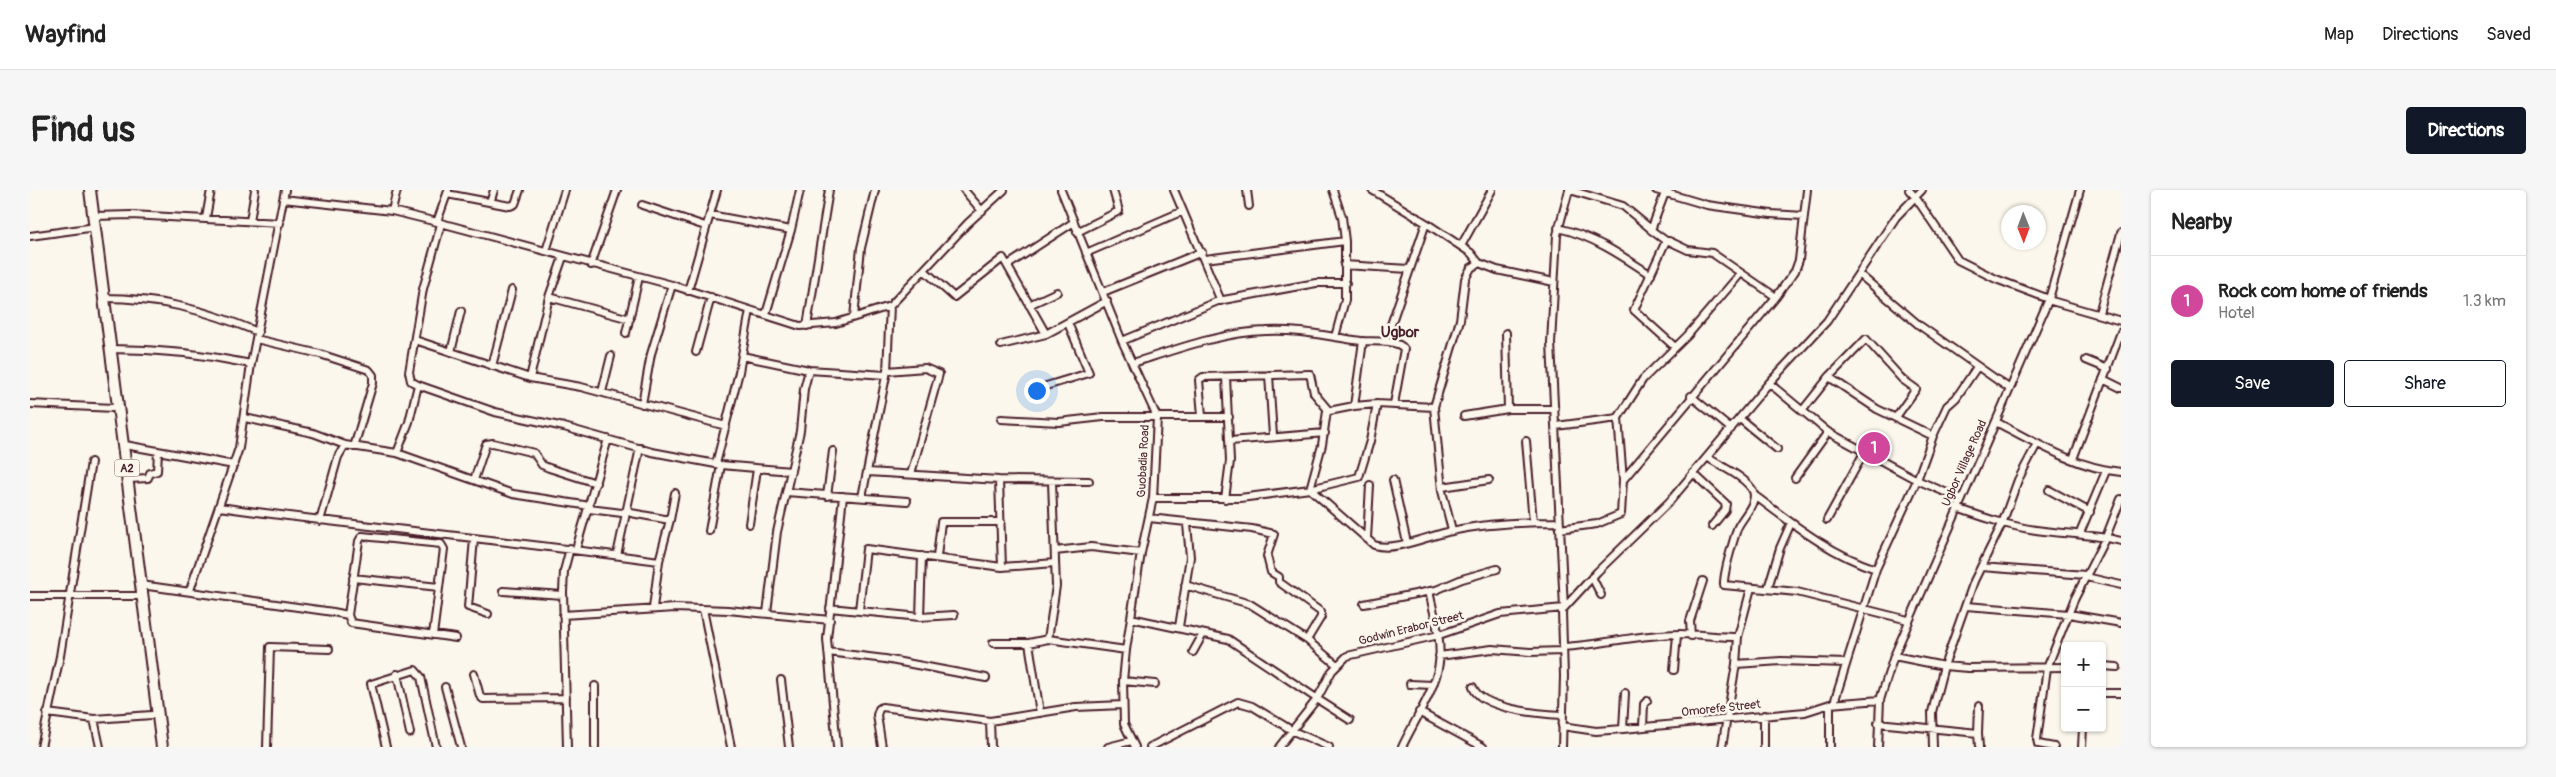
<!DOCTYPE html>
<html lang="en">
<head>
<meta charset="utf-8">
<style>
	:root { --surface:#fff; --page:#f6f6f6; --text:#222; --muted:#767676; --line:#e0e0e0; --accent:#111827 }
	body { margin:0; font-family:Pangolin,sans-serif; background:var(--page); color:var(--text) }
	.controls { position:absolute; right:15px; bottom:15px; display:grid; overflow:hidden; border-radius:5px; box-shadow:0 1px 4px #0004 }
	.controls button { width:45px; height:45px; display:grid; place-items:center; padding:0; border:0; border-bottom:1px solid var(--line); background:var(--surface); color:var(--text); font:25px sans-serif }
	.compass { position:absolute; left:1971px; top:15px; width:45px; height:45px; border-radius:50%; background:var(--surface); box-shadow:0 1px 4px #0004; rotate:179deg }
	.you { position:absolute; left:1006px; top:200px; width:18px; height:18px; margin:-12px; border:4px solid #fff; border-radius:50%; background:#1a73e8; box-shadow:0 0 0 8px #1a73e833 }
	.badge { display:grid; place-items:center; width:32px; height:32px; border-radius:50%; background:var(--accent); color:#fff; font-size:16px; font-weight:700 }
	.pin { position:absolute; translate:-50% -50%; border:2px solid #fff; box-shadow:0 1px 5px #0006 }
	.list { margin:0; padding:0; list-style:none }
	h2 { display:flex; justify-content:space-between; align-items:center; height:65px; margin:0; padding:0 20px; font-size:21px }
	h2 small { font-size:16px; font-weight:400; color:var(--muted) }
	.list li { display:grid; grid-template-columns:32px 1fr auto; gap:15px; align-items:center; box-sizing:border-box; height:90px; padding:0 20px; border-top:1px solid var(--line) }
	.list b { display:block; font-size:19px; white-space:nowrap }
	.list p { margin:0; font-size:16px; white-space:nowrap; color:var(--muted) }
	.list em { font-size:16px; font-style:normal; color:var(--muted) }
	.actions { display:flex; gap:10px; padding:15px 20px }
	.actions a { flex:1; padding:11px 0; border:1px solid var(--accent); border-radius:5px; text-align:center; font-size:18px; color:var(--accent) }
	.actions .main { background:var(--accent); color:#fff }
	.map { position:relative; flex:none; width:2091px; height:557px; overflow:hidden; border-radius:5px }
	header { display:flex; align-items:center; gap:30px; box-sizing:border-box; height:70px; padding:0 25px; background:var(--surface); border-bottom:1px solid var(--line) }
	header strong { font-size:24px }
	nav { display:flex; gap:28px; margin-inline-start:auto; font-size:18px }
	.intro { display:flex; align-items:center; justify-content:space-between; box-sizing:border-box; height:120px; padding:0 30px }
	h1 { margin:0; font-size:35px }
	.button { padding:12px 22px; border-radius:5px; background:var(--accent); color:#fff; font-size:18px; font-weight:700 }
	main { display:flex; gap:30px; padding:0 30px }
	aside { flex:1; background:var(--surface); border-radius:5px; box-shadow:0 1px 4px #0004 }
	.map>svg:first-child { display:block }
	.lines { fill:none; stroke-linecap:round; stroke-linejoin:round }
	.minor-casing { stroke:#4a1f2b; stroke-width:10 }
	.highway-casing { stroke:#4a1f2b; stroke-width:14 }
	.minor { stroke:#fbf7ec; stroke-width:6 }
	.highway { stroke:#fbf7ec; stroke-width:10 }
	.labels { text-anchor:middle; stroke-width:5; stroke-linejoin:round; paint-order:stroke }
	.shield { fill:#fbf7ec; stroke:#7f6065; stroke-width:1 }
	.shield-label { font-size:11px; font-weight:bold; fill:#4a1f2b }
	.street-label { font-size:12px; fill:#4a1f2b; stroke:#fbf7ec }
	.quarter-label { font-size:15px; font-weight:bold; fill:#4a1f2b; stroke:#fbf7ec }
</style>
</head>
<body>
<header>
<strong>Wayfind</strong>
<nav><a>Map</a><a>Directions</a><a>Saved</a></nav>
</header>
<div class="intro"><h1>Find us</h1><a class="button">Directions</a></div>
<main>
<div class="map">
<svg width="2091" height="557" viewBox="0 0 2091 557">
	<rect width="100%" height="100%" fill="#fbf7ec"/>
	<filter id="ink" filterUnits="userSpaceOnUse"><feTurbulence type="fractalNoise" baseFrequency=".02" numOctaves="2"/><feDisplacementMap in="SourceGraphic" scale="10" xChannelSelector="R" yChannelSelector="G"/><feConvolveMatrix kernelMatrix="1 2 1 2 8 2 1 2 1" color-interpolation-filters="sRGB"/></filter>
	<g filter="url(#ink)">
		<g class="lines">
			<defs>
				<path id="minor" d="M934,0L952,21
					M1031,0L1092,151L1127,227L1123,308L1111,363L1096,460L1093,491L1094,534L1105,557
					M1144,0L1191,111
					M1217,0L1219,16
					M1303,0L1312,27L1315,51V110L1305,147
					M1342,0L1396,33L1441,63L1449,73L1467,80L1524,92
					M1540,0L1593,16L1621,39
					M1626,0L1677,15L1741,24L1774,26L1777,0
					M1879,0L1886,8L1928,70L1966,89L2019,109
					M1635,3L1621,40L1636,51
					M417,4L480,16L485,14L490,0
					M253,9L362,21L407,32L642,95L770,136L806,133L860,116L938,33L974,0
					M461,10L464,0
					M612,15L675,36
					M362,21L367,0
					M680,25L761,40
					M64,26L101,25L250,33
					M176,28L181,0
					M220,31L225,0
					M407,32L418,1
					M1528,38C1563,46 1591,65 1621,85
					M1047,42L1089,21L1083,0
					M0,46L66,37
					M1431,56L1462,0
					M516,61L535,0
					M1056,63L1153,21
					M1175,69L1315,51
					M561,75L587,0
					M978,75L1044,32
					M1314,75L1379,79
					M895,81L924,107L973,68L1016,144L1077,111
					M1829,84L1889,135L1980,199
					M658,101L687,0
					M1073,102L1172,62
					M519,107L600,129
					M73,108C131,108 175,120 228,142
					M2018,110L2091,131
					M999,115L1027,102
					M2069,123L2091,43
					M736,124L761,40L770,0
					M824,127L831,58L845,0
					M777,136L799,0
					M596,143L609,87
					M1476,143L1478,219
					M226,149L290,164L339,180L343,185V193L324,257
					M385,150L500,188L551,197L696,236
					M1092,151L1188,111L1286,93H1316
					M1355,152L1396,33
					M971,155L1016,144
					M1645,157L1604,120L1636,51H1639L1658,60L1682,63L1746,107
					M81,159C128,159 174,164 221,174
					M421,162L431,121
					M666,162L681,107
					M712,166L779,180L774,199L770,241L747,342L737,423
					M2056,170L2078,179
					M1103,173C1144,160 1193,142 1236,141C1268,139 1300,147 1331,151C1342,152 1368,149 1374,159L1364,214
					M462,176L482,100
					M779,180L856,185
					M857,181L895,178L909,184L881,284
					M1239,185L1243,246
					M1799,187L1847,219L1903,246L1887,290L1846,379L1804,513
					M500,188L519,107L533,67
					M2073,189L2091,198
					M1739,193L1798,242L1887,290L1931,309
					M388,195L465,222L534,237L622,262L691,275L761,281
					M1016,196L1059,183L1038,133
					M572,202L581,166
					M1661,206L1701,239
					M0,214L84,218
					M612,214L621,164L642,95
					M1324,216L1333,151
					M1772,221L1799,187L1836,149L1872,189L1886,199L1866,227
					M1172,226L1169,190L1173,187L1280,184L1284,203L1299,221L1324,216L1347,214L1404,217
					M1434,226L1478,219H1525
					M215,228L283,243L315,255L367,263L483,304L560,316
					M1588,228L1593,290
					M971,229L1029,232L1073,227H1199
					M1710,229L1747,259
					M1966,232C2004,252 2047,278 2091,282
					M1526,236L1588,228L1613,189L1657,146L1711,83
					M1903,246L1917,216L1926,208L1947,177
					M1200,251L1295,243
					M1496,251L1503,332
					M95,255L204,275
					M367,263L379,232L388,195L381,191L379,182L393,99L411,34
					M1677,267C1690,276 1716,287 1723,301C1728,314 1711,328 1707,339C1703,352 1693,383 1694,395L1767,402L1878,430
					M2043,269L2091,142
					M686,274L709,182L720,120
					M838,282L969,290L1059,291
					M1663,283L1696,314L1695,320L1682,336
					M1765,288L1798,242
					M99,289L118,288L120,283L127,281L128,261
					M444,290L456,254L463,253L504,263L512,275L519,278L566,293
					M969,290L972,377
					M1363,290L1377,353
					M1412,297L1459,290
					M1280,299L1344,355C1365,362 1400,345 1422,341C1456,333 1493,332 1529,332
					M1280,299L1329,287L1340,251L1347,214
					M2019,300L2060,322
					M756,302L877,311
					M1724,305C1763,334 1800,364 1846,379
					M797,306L803,261
					M832,307L857,181L860,116
					M1123,308H1210L1280,299L1292,255L1297,221
					M1195,309L1200,271L1196,187
					M189,317C335,337 483,351 629,371
					M1927,318C1953,327 1978,336 2006,340C2034,344 2062,344 2091,351
					M559,319L592,323L598,320L601,323L640,330L629,371L623,418
					M1119,328L1222,339L1244,344L1237,366L1241,382L1249,387V392L1291,422V427L1277,450
					M640,330L645,303
					M1797,330L1835,261
					M290,331L308,267L315,255
					M719,334L727,279
					M1529,339L1567,334L1591,324L1593,290L1746,107L1765,81L1769,70L1774,26
					M1422,340L1412,301L1404,217L1430,130L1435,89L1441,78L1449,73
					M679,341L691,275
					M2050,343L2076,281
					M444,349L438,417L458,424
					M1337,349L1340,295
					M546,359L578,249
					M1025,361L1061,357L1111,363
					M587,365L610,258
					M907,367L911,332H971
					M1951,377L2056,385
					M1562,387L1571,405
					M2056,387L2091,395
					M323,388L409,397
					M111,395L303,422L318,425L321,433L426,448
					M1155,395L1220,414L1277,450L1307,475
					M1738,398L1750,358L1761,333
					M160,400L209,258L221,174L255,0
					M473,401L533,405
					M0,406H112
					M1334,414L1406,400L1432,389L1467,379
					M1936,416L2039,424L2091,433
					M800,418L890,427L892,366
					M673,419L701,557
					M829,420L836,359L972,377L1025,373
					M318,425L329,351L332,346L411,354L414,359L403,445
					M533,425L645,418L698,420L800,430
					M890,427L924,425
					M1101,428L1198,449L1286,508
					M1149,437L1160,367L1157,334
					M1661,446L1660,431L1673,391
					M1018,449L1026,396L1022,292
					M963,453H999L1018,449L1096,460
					M999,453L1010,523
					M1533,457C1572,455 1610,444 1649,444C1669,444 1688,447 1708,447
					M798,462L855,469L956,488
					M1163,462L1173,444
					M1409,466L1462,459L1500,462L1533,461
					M1864,466L1914,476L1944,391L1972,334L1988,290L2007,254
					M1706,474L1751,471L1816,473
					M2072,476L2087,477
					M1644,480L1647,445
					M367,484L380,543
					M444,484L450,506L453,509L536,508
					M751,490L759,557
					M1093,491L1125,494
					M1380,494L1403,495
					M565,496V557
					M415,497L431,557
					M1443,497C1450,519 1512,524 1532,525
					M2072,503H2091
					M1287,509L1320,530
					M1800,514V557
					M1389,522L1453,557
					M17,523L64,529L122,525
					M1734,525V557
					M64,529L70,557
					M960,531L1046,517L1093,515
					M1848,533L1948,543L1949,557
					M1532,536L1566,541L1593,539L1775,522L1800,514L1850,510
					M1613,537L1614,514L1617,511
					M1593,539L1595,503
					M1948,543L1949,516
					M11,557L30,466L61,272
					M237,557L240,457L299,459
					M356,557L341,494L385,480L391,487L406,557
					M537,557L533,402L534,381L540,358
					M807,557L797,449L813,306
					M852,557L847,525L849,519L852,517L960,531L961,557
					M1078,557L1101,551
					M1120,557L1208,512L1222,516L1263,541L1299,557
					M1249,557L1287,509L1302,481L1317,466L1409,445L1470,424L1534,418L1567,382L1640,311L1739,193L1797,131L1866,27L1892,0
					M1372,557C1383,533 1406,499 1409,473C1412,449 1404,425 1399,401
					M1532,557L1534,486L1532,422L1534,418L1521,153L1527,45L1539,0
					M1692,557L1706,474L1708,447L1721,398
					M1848,557L1850,510L1864,466L2019,109L2050,0
					M1903,557L1902,522L1914,476L1938,478L2035,477
					M2024,557L2008,554L2007,549L2017,478L2044,410L2076,347L2091,309
					M2052,557L2053,538"/>
				<path id="highway" d="M60,0L132,557"/>
			</defs>
			<use href="#minor" class="minor-casing"/>
			<use href="#highway" class="highway-casing"/>
			<use href="#minor" class="minor"/>
			<use href="#highway" class="highway"/>
		</g>
	</g>
	<g class="labels">
		<rect class="shield" x="84.5" y="269.5" width="25" height="17" rx="4"/>
		<g class="shield-label">
			<text x="97" y="282">A2</text>
		</g>
		<g class="street-label">
			<text transform="translate(1113 271) rotate(-87)" y="4">Guobadia Road</text>
			<text transform="translate(1934 273) rotate(-66)" y="4">Ugbor Village Road</text>
			<text transform="translate(1381 438) rotate(-14)" y="4">Godwin Erabor Street</text>
			<text transform="translate(1691 518) rotate(-6)" y="4">Omorefe Street</text>
		</g>
		<g class="quarter-label">
			<text x="1370" y="147">Ugbor</text>
		</g>
	</g>
</svg>
<div class="controls">
<button>+</button>
<button>−</button>
</div>
<svg class="compass" viewBox="-18 -18 36 36"><path d="M0-13l5 13h-10z" fill="#e53935"/><path d="M0 13l5-13h-10z" fill="#767676"/></svg>
<div class="you"></div>
<div class="pin badge" style="left:1844px;top:258px;background:#d1479c">1</div>
</div>
<aside>
<h2>Nearby<small></small></h2>
<ul class="list">
<li><span class="badge" style="background:#d1479c">1</span><div><b>Rock com home of friends</b><p>Hotel</p></div><em>1.3 km</em></li>
</ul>
<div class="actions"><a class="main">Save</a><a>Share</a></div>
</aside>
</main>
</body>
</html>
